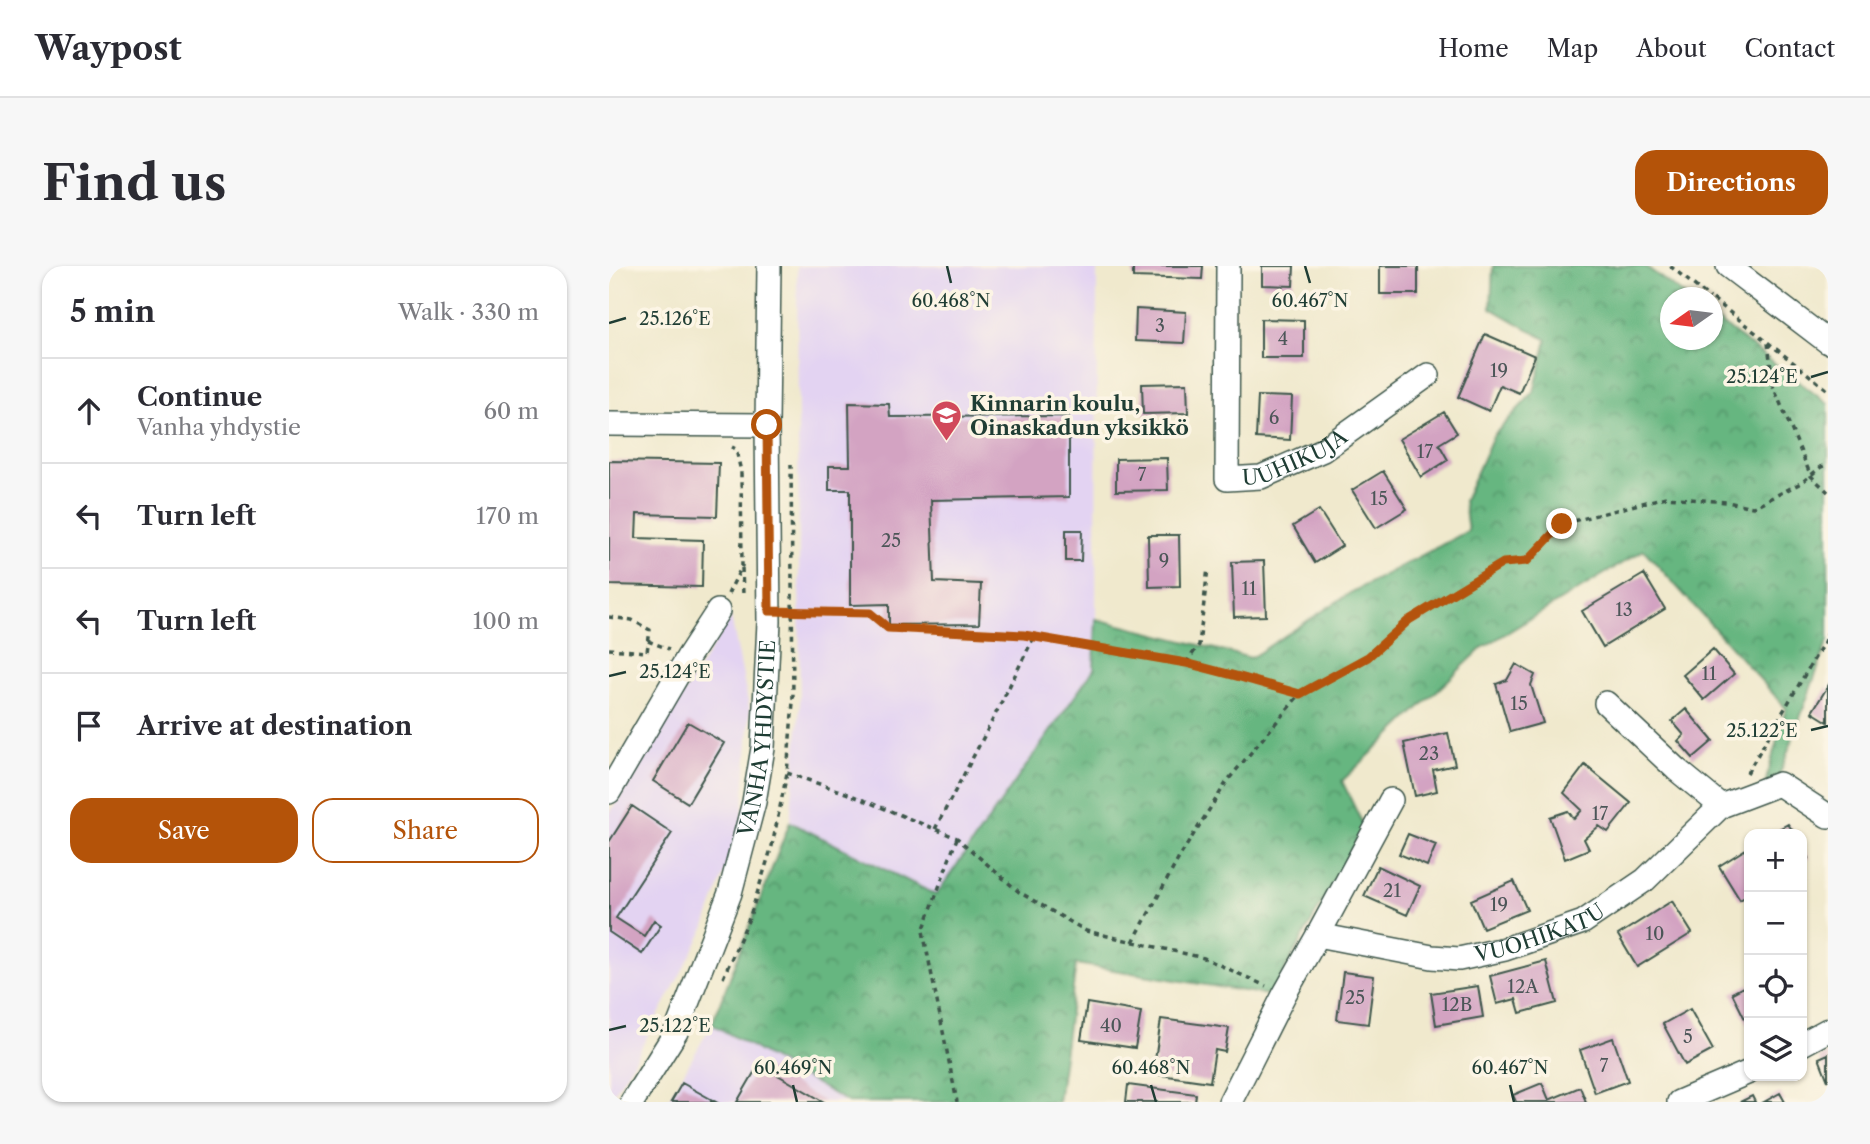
<!DOCTYPE html>
<html lang="en">
<head>
<meta charset="utf-8">
<style>
	:root { --surface:#fff; --page:#f7f7f7; --text:#2b2b33; --muted:#7c7c81; --line:#e1e1e2; --accent:#b45309 }
	body { margin:0; font-family:"Libre Caslon Text",serif; background:var(--page); color:var(--text) }
	.controls { position:absolute; right:21px; bottom:21px; display:grid; overflow:hidden; border-radius:14px; box-shadow:0 2px 5px #0004 }
	.controls button { width:63px; height:63px; display:grid; place-items:center; padding:0; border:0; border-bottom:2px solid var(--line); background:var(--surface); color:var(--text); font:35px sans-serif }
	.compass { position:absolute; left:1051px; top:21px; width:63px; height:63px; border-radius:50%; background:var(--surface); box-shadow:0 2px 5px #0004; rotate:256deg }
	.stop { position:absolute; width:21px; height:21px; margin:-16px; border:5px solid #b45309; border-radius:50%; background:#fff }
	.stop.end { background:#b45309; border-color:#fff; box-shadow:0 2px 7px #0008 }
	.list { margin:0; padding:0; list-style:none }
	h2 { display:flex; justify-content:space-between; align-items:center; height:91px; margin:0; padding:0 28px; font-size:30px }
	h2 small { font-size:23px; font-weight:400; color:var(--muted) }
	.list li { display:grid; grid-template-columns:46px 1fr auto; gap:21px; align-items:center; box-sizing:border-box; height:105px; padding:0 28px; border-top:2px solid var(--line) }
	.list b { display:block; font-size:26px; white-space:nowrap }
	.list p { margin:0; font-size:23px; white-space:nowrap; color:var(--muted) }
	.list em { font-size:23px; font-style:normal; color:var(--muted) }
	.actions { display:flex; gap:14px; padding:21px 28px }
	.actions a { flex:1; padding:16px 0; border:2px solid var(--accent); border-radius:21px; text-align:center; font-size:24px; color:var(--accent) }
	.actions .main { background:var(--accent); color:#fff }
	.icon { flex:none; width:38px; height:38px; fill:none; stroke:currentColor; stroke-width:2; stroke-linecap:round; stroke-linejoin:round }
	.map { position:relative; flex:none; width:1219px; height:836px; overflow:hidden; border-radius:21px }
	header { display:flex; align-items:center; gap:42px; box-sizing:border-box; height:98px; padding:0 35px; background:var(--surface); border-bottom:2px solid var(--line) }
	header strong { font-size:33px }
	nav { display:flex; gap:38px; margin-inline-start:auto; font-size:24px }
	.intro { display:flex; align-items:center; justify-content:space-between; box-sizing:border-box; height:168px; padding:0 42px }
	h1 { margin:0; font-size:49px }
	.button { padding:18px 32px; border-radius:21px; background:var(--accent); color:#fff; font-size:24px; font-weight:700 }
	main { display:flex; gap:42px; padding:0 42px }
	aside { flex:1; background:var(--surface); border-radius:21px; box-shadow:0 2px 5px #0004 }
	.map>svg:first-child { display:block }
	.built { fill:#e3d3f2 }
	.forest { fill:url(#forest-crowns); stroke:#427a5a; stroke-width:2 }
	.building { fill:#d3a3c2 }
	.lines { fill:none; stroke-linecap:round; stroke-linejoin:round }
	.minor-casing { stroke:#3e574b; stroke-width:26 }
	.path { stroke:#3e574b; stroke-width:3.5; stroke-dasharray:5 5; stroke-linecap:butt }
	.minor { stroke:#fff; stroke-width:23 }
	.route { stroke:#b45309; stroke-width:9 }
	.ticks { fill:none; stroke:#1f3d34; stroke-width:2.5 }
	.labels { text-anchor:middle; stroke-width:7; stroke-linejoin:round; paint-order:stroke }
	.number-label { font-size:18px; fill:#4c5658 }
	.poi-label { font-size:21px; font-weight:bold; fill:#1f3d34; stroke:#fcf5e5; text-anchor:start }
	.street-label { font-size:21px; fill:#1f3d34; stroke:#fcf5e5 }
	.ticks-label { font-size:18px; text-anchor:middle; fill:#1f3d34; stroke:#fcf5e5; stroke-width:7; stroke-linejoin:round; paint-order:stroke }
</style>
</head>
<body>
<header>
<strong>Waypost</strong>
<nav><a>Home</a><a>Map</a><a>About</a><a>Contact</a></nav>
</header>
<div class="intro"><h1>Find us</h1><a class="button">Directions</a></div>
<main>
<aside>
<h2>5 min<small>Walk · 330 m</small></h2>
<ul class="list">
<li><svg class="icon" aria-label="ahead" viewBox="0 0 24 24"><path d="M12 20V5M6 11l6-6 6 6"/></svg><div><b>Continue</b><p>Vanha yhdystie</p></div><em>60 m</em></li>
<li><svg class="icon" aria-label="left" viewBox="0 0 24 24"><path d="M17 20v-9H6M10 6l-5 5 5 5"/></svg><div><b>Turn left</b></div><em>170 m</em></li>
<li><svg class="icon" aria-label="left" viewBox="0 0 24 24"><path d="M17 20v-9H6M10 6l-5 5 5 5"/></svg><div><b>Turn left</b></div><em>100 m</em></li>
<li><svg class="icon" aria-label="arrive" viewBox="0 0 24 24"><path d="M6 21V4h12l-3 4 3 4H6"/></svg><div><b>Arrive at destination</b></div></li>
</ul>
<div class="actions"><a class="main">Save</a><a>Share</a></div>
</aside>
<div class="map">
<svg width="1219" height="836" viewBox="0 0 1219 836">
	<defs>
		<pattern id="forest-crowns" width="20" height="18" patternUnits="userSpaceOnUse" patternTransform="scale(1.75)"><rect width="20" height="18" fill="#66b680"/><path d="M2 6a3 3 0 1 1 6 0M12 15a3 3 0 1 1 6 0" fill="none" stroke="#53956a"/></pattern>
	</defs>
	<rect width="100%" height="100%" fill="#fcf5e5"/>
	<filter id="ink" filterUnits="userSpaceOnUse"><feTurbulence type="fractalNoise" baseFrequency=".0143" numOctaves="2"/><feDisplacementMap in="SourceGraphic" scale="14" xChannelSelector="R" yChannelSelector="G"/><feConvolveMatrix kernelMatrix="1 2 1 2 8 2 1 2 1" color-interpolation-filters="sRGB"/></filter>
	<filter id="wash" filterUnits="userSpaceOnUse"><feTurbulence type="fractalNoise" baseFrequency=".00686" numOctaves="4" result="noise"/><feDisplacementMap in="SourceGraphic" scale="28" xChannelSelector="R" yChannelSelector="G"/><feGaussianBlur stdDeviation="1.57" result="paint"/><feColorMatrix in="noise" values="0 0 0 0 0 0 0 0 0 0 0 0 0 0 0 0 0 1.4 0 .05"/><feComposite in="paint" operator="in"/></filter>
	<g filter="url(#wash)">
		<rect width="100%" height="100%" fill="#f0e9cd"/>
		<path class="built" d="M188,0H488L487,353L485,403L327,629L181,556L191,440Z
			M122,351L141,446L133,558L94,666L24,797L0,835V548Z
			M103,758L239,836H58Z"/>
		<path class="forest" d="M884,0H1036L1078,31L1062,32V74H1104V51L1219,138V374L1169,513L1156,518L1177,442L1035,284L873,382L733,515L755,561L669,716L659,729L467,698L449,836H239L103,758L181,556L327,629L485,403L487,353L642,392L741,327L859,265L855,235L884,170L925,126L938,74L882,42Z"/>
		<g id="blocks">
			<path class="building" d="M524,0H594L593,13L524,11Z
				M653,0H685L684,20L653,19Z
				M771,0H809V28H771Z
				M527,43L577,46L575,77L526,75Z
				M652,53L695,54V92H652Z
				M876,68L926,90L910,127L891,119L880,145L849,131Z
				M578,117L579,147L534,148L533,118Z
				M649,130L683,131L681,174L647,172Z
				M240,137L280,138L281,151L460,150V231L322,234L325,316L372,318L370,358L280,359V338L241,339V224H220V200H241Z
				M835,146L848,167L830,178L839,194L812,211L790,173Z
				M558,192L559,224L507,225V193Z
				M0,195L110,197L108,250L28,248L27,272L94,274L93,321L0,319Z
				M774,205L798,243L767,262L743,224Z
				M710,244L733,280L706,297L684,260Z
				M457,264H473L472,295H457Z
				M539,269H570L571,320L540,321Z
				M655,295L657,350L625,351L623,296Z
				M1035,308L1056,343L994,381L973,345Z
				M1104,383L1125,408L1095,434L1074,409Z
				M907,398L926,409L922,419L934,457L901,466L887,418L898,414Z
				M1219,420V456L1203,446Z
				M1077,443L1104,475L1084,492L1069,475L1075,469L1063,455Z
				M79,456L115,477L79,537L44,515Z
				M839,467L846,499L824,504L828,525L806,530L795,477Z
				M976,499L1022,537L999,566L990,560L975,573L980,583L956,593L941,551L959,545L965,553L973,544L955,527Z
				M23,540L63,567L7,652L35,670L45,654L52,659L33,688L0,666V576Z
				M1179,558L1186,568H1161Z
				M799,568L827,579L818,600L790,588Z
				M1193,580L1200,592L1193,596Z
				M1140,581V628L1131,634L1110,600Z
				M769,600L811,620L798,649L755,630Z
				M905,615L918,644L874,662L862,634Z
				M1063,635L1083,667L1028,701L1009,669Z
				M937,695L948,737L911,747L907,733L888,738L881,710Z
				M734,706L765,710L759,758L728,754Z
				M1140,718V761L1123,727Z
				M869,720L874,751L827,759L822,727Z
				M478,737L532,746L526,782L472,774Z
				M1081,743L1104,784L1076,799L1054,758Z
				M552,753L620,762L616,786L606,784L601,816L544,808Z
				M1004,772L1019,815L986,827L971,784Z
				M1219,788V815L1210,792Z
				M150,798L215,836H128Z
				M73,817L107,836H62Z
				M933,817L940,834L971,821L977,836H907L904,829Z
				M519,819L587,828L586,836H517Z
				M1171,827L1176,836H1155Z
				M1143,830L1146,836H1131Z"/>
		</g>
	</g>
	<g filter="url(#ink)">
		<use href="#blocks" fill-opacity="0" stroke="#3e574b" stroke-width="2"/>
		<g class="lines">
			<defs>
				<g id="minor">
					<path id="s1" d="M619,0L618,213L652,211L714,184L819,109"/>
					<path d="M1119,0L1219,76"/>
					<path d="M0,158L158,159"/>
					<path d="M997,437L1067,503L1112,540"/>
					<path d="M0,526L79,391L109,345"/>
					<path id="s2" d="M709,669L823,691L850,693L896,683L974,656L1036,614L1112,540L1170,518L1219,550"/>
					<path d="M1193,778L1219,764"/>
					<path id="s3" d="M23,836L67,766L121,627L145,536L154,482L160,356L158,159L160,0"/>
					<path d="M621,836L675,729L709,669L782,534"/>
					<path d="M1070,836L1140,806"/>
				</g>
			</defs>
			<use href="#minor" class="minor-casing"/>
			<path class="path" d="M1061,0L1101,32
				M1104,33L1219,124
				M1159,77L1164,120L1202,210L1219,226
				M133,302L134,329
				M119,328L133,300L132,206L127,183L123,181
				M184,346L261,347L279,362L415,369L577,397L631,411L691,428
				M0,351L23,354L41,364L38,386L0,383
				M39,375L60,383
				M577,397L590,379L599,302
				M178,507L237,527L348,572L410,626L477,665L595,692L657,720
				M1138,507L1215,376L1219,366
				M326,563L381,459L425,371
				M348,572L314,665L348,836
				M524,676L571,590L619,514L691,428L759,391L800,354L894,297L918,295L953,258L1057,231L1118,236L1144,241L1192,217L1212,201L1219,199
				M114,712L141,650L163,580L178,507L184,436L182,198"/>
			<use href="#minor" class="minor"/>
		</g>
	</g>
	<g class="lines" filter="url(#ink)">
		<path class="route" d="M158,159L160,345L261,347L279,362L415,369L577,397L631,411L691,428L759,391L800,354L894,297L918,295L953,258"/>
	</g>
	<path class="ticks" d="M338,0L342,17M696,0L701,17M0,57L17,52M1202,111L1219,106M0,410L17,406M1202,464L1219,460M0,764L17,760M184,819L188,836M542,819L547,836M901,819L905,836"/>
	<defs>
		<symbol id="school-pin" viewBox="-11 -11 22 30"><path d="M0 17L-7.5 6A9.5 9.5 0 1 1 7.5 6Z" fill="#d1495b" stroke="#fcf5e5"/><path d="M0-5L7-2L0 1L-7-2ZM-4 1L0 2.5L4 1V4Q0 6-4 4Z" fill="#fff"/></symbol>
	</defs>
	<g fill-rule="evenodd">
		<use href="#school-pin" x="320" y="132" width="35" height="47"/>
	</g>
	<g class="labels">
		<g class="number-label">
			<text x="551" y="66">3</text>
			<text x="674" y="79">4</text>
			<text x="890" y="111">19</text>
			<text x="665" y="158">6</text>
			<text x="816" y="192">17</text>
			<text x="533" y="215">7</text>
			<text x="770" y="239">15</text>
			<text x="282" y="281">25</text>
			<text x="555" y="301">9</text>
			<text x="640" y="329">11</text>
			<text x="1015" y="350">13</text>
			<text x="1100" y="414">11</text>
			<text x="910" y="444">15</text>
			<text x="820" y="494">23</text>
			<text x="991" y="554">17</text>
			<text x="783" y="631">21</text>
			<text x="890" y="645">19</text>
			<text x="1046" y="674">10</text>
			<text x="914" y="727">12A</text>
			<text x="746" y="738">25</text>
			<text x="848" y="745">12B</text>
			<text x="502" y="766">40</text>
			<text x="1079" y="777">5</text>
			<text x="995" y="806">7</text>
		</g>
		<g class="poi-label">
			<text x="361" y="145">Kinnarin koulu,<tspan x="361" dy="24">Oinaskadun yksikkö</tspan></text>
		</g>
		<g class="street-label">
			<text dy="7" stroke="none"><textPath href="#s1" startOffset="285">UUHIKUJA</textPath></text>
			<text dy="7" stroke="none"><textPath href="#s3" startOffset="390">VANHA YHDYSTIE</textPath></text>
			<text dy="7" stroke="none"><textPath href="#s2" startOffset="228">VUOHIKATU</textPath></text>
		</g>
	</g>
	<g class="ticks-label">
		<text x="342" y="41">60.468°N</text>
		<text x="701" y="41">60.467°N</text>
		<text x="66" y="59">25.126°E</text>
		<text x="1153" y="117">25.124°E</text>
		<text x="66" y="412">25.124°E</text>
		<text x="1153" y="471">25.122°E</text>
		<text x="66" y="766">25.122°E</text>
		<text x="184" y="808">60.469°N</text>
		<text x="542" y="808">60.468°N</text>
		<text x="901" y="808">60.467°N</text>
	</g>
</svg>
<div class="controls">
<button>+</button>
<button>−</button>
<button><svg class="icon" aria-label="locate" viewBox="0 0 24 24"><circle cx="12" cy="12" r="6"/><path d="M12 2v4M12 18v4M2 12h4M18 12h4"/></svg></button>
<button><svg class="icon" aria-label="layers" viewBox="0 0 24 24"><path d="M12 4l9 5-9 5-9-5zM3 14l9 5 9-5"/></svg></button>
</div>
<svg class="compass" viewBox="-18 -18 36 36"><path d="M0-13l5 13h-10z" fill="#e53935"/><path d="M0 13l5-13h-10z" fill="#7c7c81"/></svg>
<div class="stop" style="left:158px;top:159px"></div>
<div class="stop end" style="left:953px;top:258px"></div>
</div>
</main>
</body>
</html>
